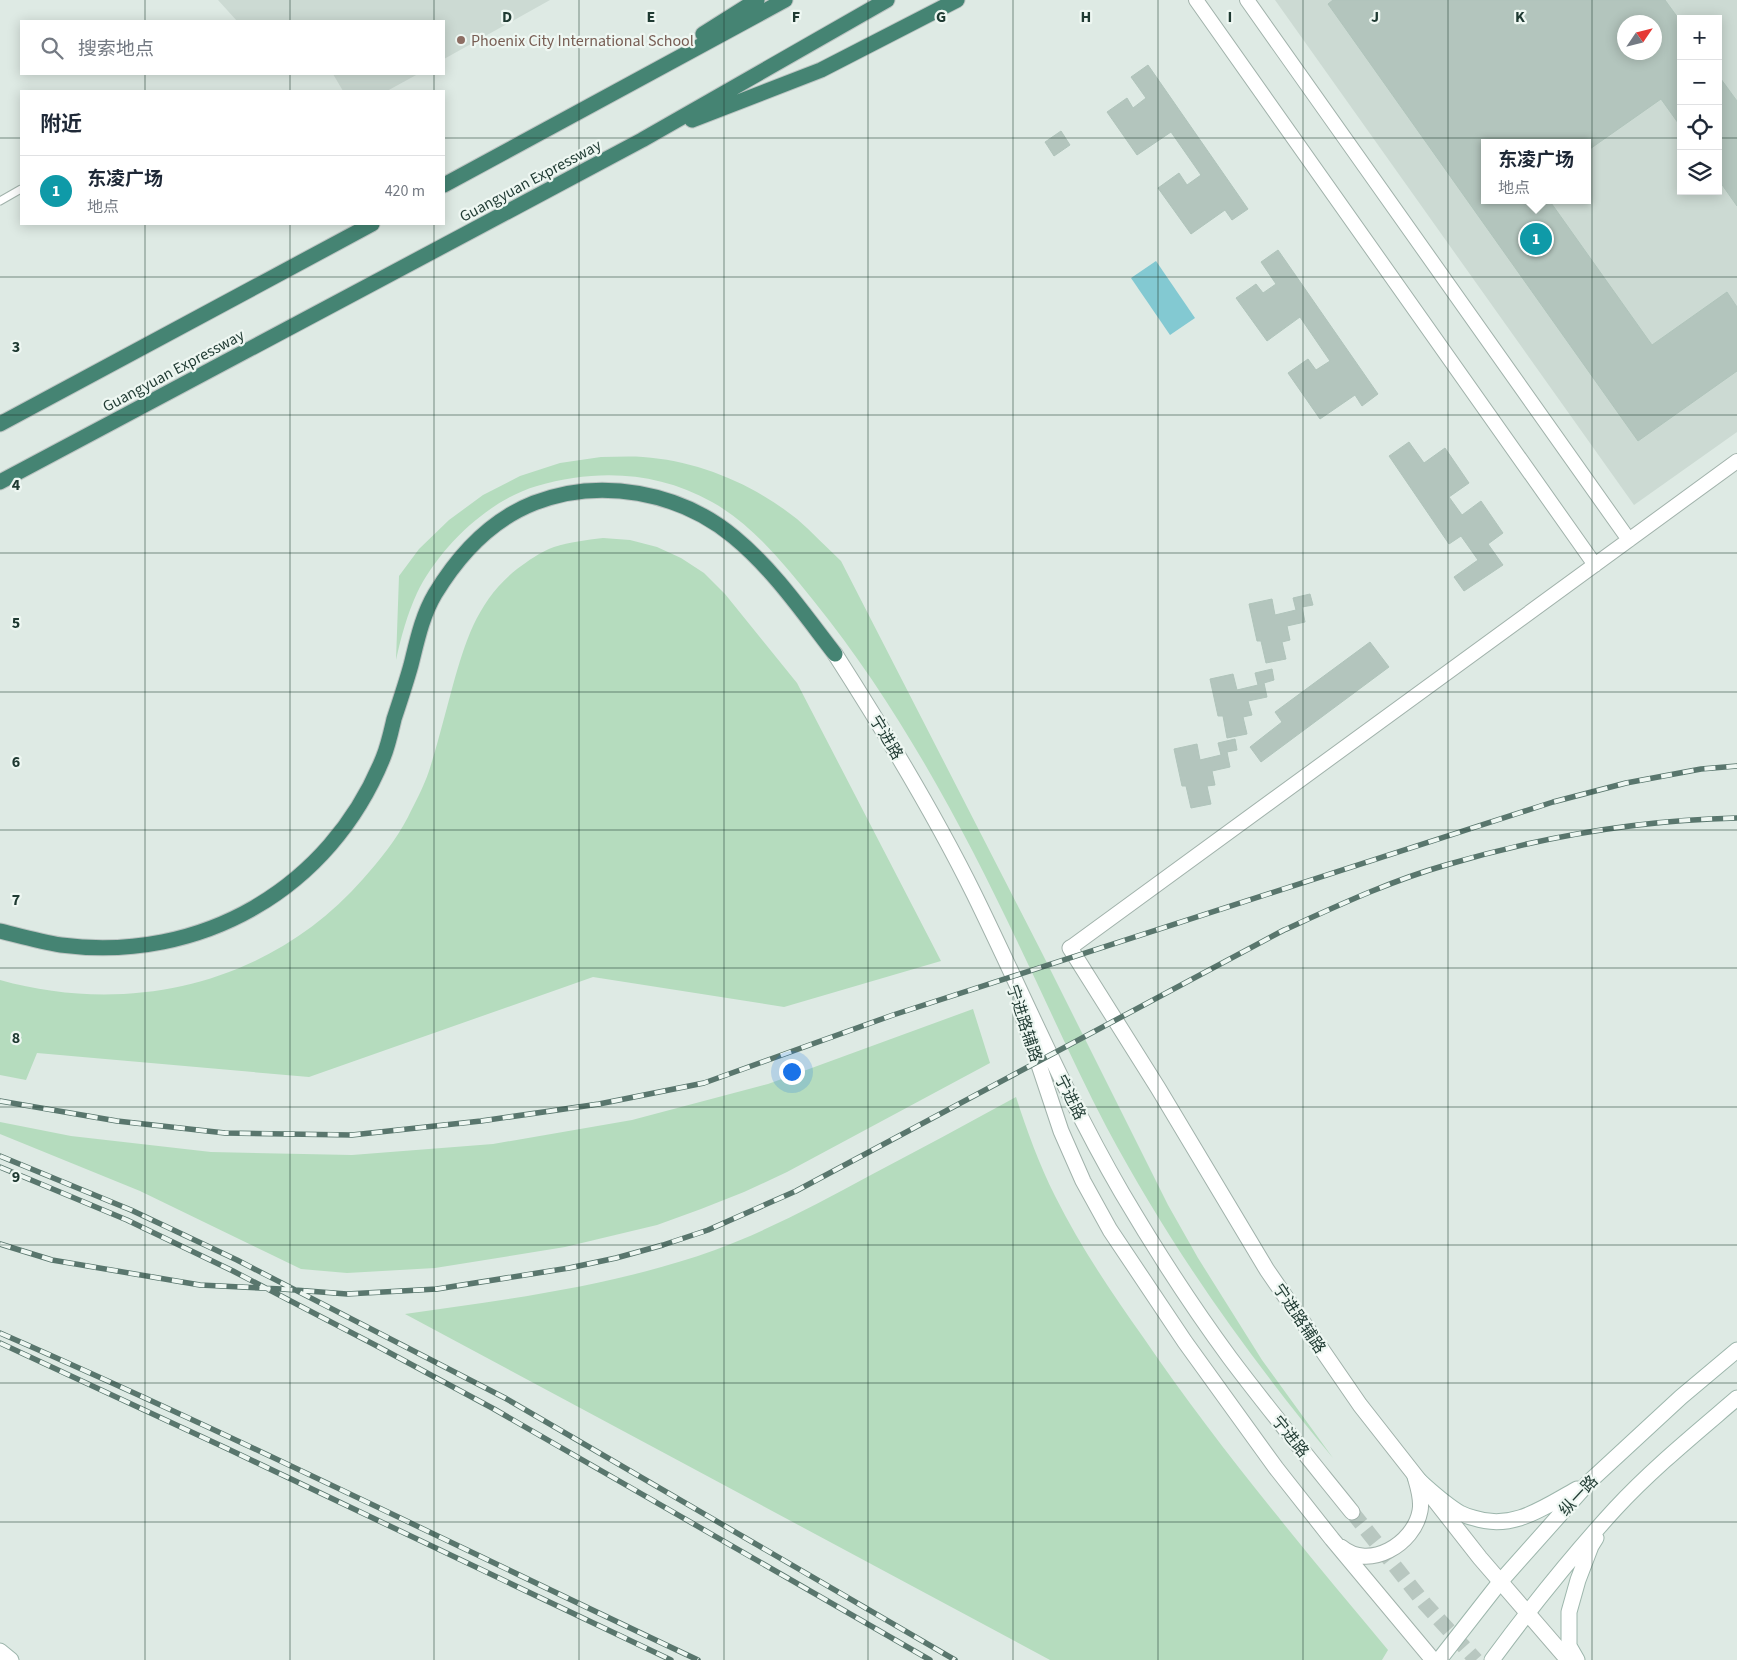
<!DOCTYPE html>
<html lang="zh">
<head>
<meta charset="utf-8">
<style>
	:root { --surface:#fff; --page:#f6f6f7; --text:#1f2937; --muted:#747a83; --line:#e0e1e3; --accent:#2563eb }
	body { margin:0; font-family:"Source Sans 3","Noto Sans SC",sans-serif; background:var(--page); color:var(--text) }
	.controls { position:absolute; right:15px; top:15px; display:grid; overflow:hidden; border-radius:0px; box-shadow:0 2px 12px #0003 }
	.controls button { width:45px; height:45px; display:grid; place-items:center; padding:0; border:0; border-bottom:1px solid var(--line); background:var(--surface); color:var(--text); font:25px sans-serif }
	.compass { position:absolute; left:1617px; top:15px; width:45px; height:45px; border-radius:50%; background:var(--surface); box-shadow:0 2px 12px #0003; rotate:55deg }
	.you { position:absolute; left:791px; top:1071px; width:18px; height:18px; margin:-12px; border:4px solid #fff; border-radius:50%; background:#1a73e8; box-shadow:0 0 0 8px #1a73e833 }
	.badge { display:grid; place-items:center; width:32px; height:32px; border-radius:50%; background:var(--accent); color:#fff; font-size:16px; font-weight:700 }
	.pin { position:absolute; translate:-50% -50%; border:2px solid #fff; box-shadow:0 1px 5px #0006 }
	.popup { position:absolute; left:1481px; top:139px; width:110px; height:65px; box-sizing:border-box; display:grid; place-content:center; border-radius:0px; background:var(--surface); filter:drop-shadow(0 1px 4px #0005); font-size:16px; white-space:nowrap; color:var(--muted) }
	.popup b { font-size:19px; color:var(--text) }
	.popup::after { content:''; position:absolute; left:50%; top:100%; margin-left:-10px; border:10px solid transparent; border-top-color:var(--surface) }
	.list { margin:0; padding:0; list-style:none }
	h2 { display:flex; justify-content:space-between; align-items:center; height:65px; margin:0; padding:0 20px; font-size:21px }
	h2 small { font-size:16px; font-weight:400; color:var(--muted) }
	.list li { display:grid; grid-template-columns:32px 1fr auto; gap:15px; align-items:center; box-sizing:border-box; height:70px; padding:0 20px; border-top:1px solid var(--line) }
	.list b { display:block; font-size:19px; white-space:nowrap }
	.list p { margin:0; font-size:16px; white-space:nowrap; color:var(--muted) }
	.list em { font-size:16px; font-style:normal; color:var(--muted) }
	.icon { flex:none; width:28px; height:28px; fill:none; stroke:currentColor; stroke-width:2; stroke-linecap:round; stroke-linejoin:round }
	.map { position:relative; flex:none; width:1737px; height:1660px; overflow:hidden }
	.search { position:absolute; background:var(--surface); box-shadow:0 2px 12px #0003; left:20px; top:20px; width:425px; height:55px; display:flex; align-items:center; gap:12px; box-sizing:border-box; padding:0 18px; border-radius:0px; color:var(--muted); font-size:19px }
	.panel { position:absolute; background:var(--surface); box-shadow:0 2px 12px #0003; left:20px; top:90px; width:425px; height:135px; border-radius:0px }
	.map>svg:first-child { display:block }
	.built { fill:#ccdad3; fill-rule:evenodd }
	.green { fill:#b5dcbe }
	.water { fill:#83c9d2 }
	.building { fill:#b3c5bd; stroke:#b0c4bb; fill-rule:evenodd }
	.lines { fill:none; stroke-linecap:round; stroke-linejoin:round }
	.tertiary-tunnel { stroke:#b8c7c0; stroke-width:15; stroke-dasharray:15 8; stroke-linecap:butt }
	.service-casing { stroke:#a1b2ab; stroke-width:9 }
	.minor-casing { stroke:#a1b2ab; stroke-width:16 }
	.tertiary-casing { stroke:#a1b2ab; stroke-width:17 }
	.secondary-casing { stroke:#9db6ac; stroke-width:17 }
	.trunk-casing { stroke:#bcc4c2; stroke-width:17 }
	.service { stroke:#fff; stroke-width:7 }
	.minor { stroke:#fff; stroke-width:14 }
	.tertiary { stroke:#fff; stroke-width:15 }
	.secondary { stroke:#fff; stroke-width:15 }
	.trunk { stroke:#458473; stroke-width:15 }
	.rail-casing { stroke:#59766d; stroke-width:5.5 }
	.rail { stroke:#eef7f2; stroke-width:4; stroke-dasharray:11; stroke-linecap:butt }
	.grid { fill:none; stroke:#1f3a32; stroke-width:1; stroke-opacity:0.55 }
	.education-dot { fill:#8d6e63; stroke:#eef7f2; stroke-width:2 }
	.labels { text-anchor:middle; stroke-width:4.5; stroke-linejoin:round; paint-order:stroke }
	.education-label { font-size:16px; fill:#785e54; stroke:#eef7f2; text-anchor:start }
	.street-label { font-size:16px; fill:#1f3a32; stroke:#eef7f2 }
	.grid-label { font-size:16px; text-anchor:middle; font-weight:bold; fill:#1f3a32; stroke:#eef7f2; stroke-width:4.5; stroke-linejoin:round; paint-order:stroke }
</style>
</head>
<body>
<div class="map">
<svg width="1737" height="1660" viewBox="0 0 1737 1660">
	<rect width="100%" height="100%" fill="#deeae4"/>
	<path class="built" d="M218,0H550L444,59V21H237Z
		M1275,0H1737V432L1634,505ZM1681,19H1718V191H1681ZM1624,22H1654V52H1624ZM1485,143H1587V200H1485Z
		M333,74H418L387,91H343Z"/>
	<path class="green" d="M601,457C615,457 629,456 643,457C699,461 753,484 797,519C812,532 826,547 841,561L1042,953L1168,1205L1198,1258L1262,1360L1333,1458C1247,1355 1170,1246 1107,1128C1075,1067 1048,1005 1018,943C961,823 897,704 813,600C784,564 753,525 712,502C656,471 597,469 537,486C488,500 439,548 417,593C407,615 401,637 396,660L399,576L419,549L449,520L483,495L520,476L560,463Z
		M603,538L630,540L657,547L681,558L704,573L725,594L797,683L941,961L784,1007L593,977L309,1077L37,1053L26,1080L0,1075V980C132,1017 272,983 363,879C380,860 396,840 408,817C415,803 424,786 429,771C438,743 445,714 453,685C466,639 478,600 517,569C528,561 540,552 554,547C570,542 586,540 603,538Z
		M973,1009L990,1063L787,1172L744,1192L701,1209L657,1225L565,1247L435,1268L347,1273L301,1269L140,1191L0,1134V1122L71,1136L211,1152L352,1155L493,1144L632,1120L768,1084Z
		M1016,1097C1027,1131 1039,1164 1055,1196C1080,1246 1111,1292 1143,1337C1218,1447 1303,1548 1388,1650L1382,1660H1050L405,1314C510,1299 615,1286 715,1250C769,1230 819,1203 869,1176C918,1150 967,1124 1016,1097Z"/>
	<path class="water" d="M1156,261L1195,318L1170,335L1131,278Z"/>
	<path class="building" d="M1333,0H1665L1681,22V127L1661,99L1587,151V143H1485V200H1549L1652,345L1727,292L1737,307V371L1638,441L1328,4ZM1624,22H1654V52H1624Z
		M1148,65L1248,209L1232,220L1225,210L1191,234L1158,188L1179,173L1187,185L1201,175L1171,132L1137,155L1107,112L1127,98L1133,108L1146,98L1131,77Z
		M1718,75L1737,101V206L1718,179Z
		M1061,131L1070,145L1054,156L1045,142Z
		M1278,250L1378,394L1362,406L1355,395L1320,419L1288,373L1308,359L1316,370L1330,361L1300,317L1267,341L1236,298L1256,284L1263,293L1276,284L1261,262Z
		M1409,442L1424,463L1445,448L1469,483L1449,497L1462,515L1481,501L1503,533L1488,544L1503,565L1464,591L1454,577L1478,560L1461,536L1449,544L1389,456Z
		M1310,594L1313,605L1302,607L1305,622L1287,626L1290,640L1282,642L1286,659L1266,663L1261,641H1257L1249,604L1272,599L1275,615L1296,610L1293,598Z
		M1370,642L1389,667L1261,762L1250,747L1282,722L1275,712Z
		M1272,669L1274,680L1264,683L1267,697L1248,701L1252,715L1243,717L1247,734L1227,738L1223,716H1218L1210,679L1233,674L1237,690L1258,685L1255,673Z
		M1235,739L1237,750L1227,752L1230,767L1212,771L1215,785L1207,786L1211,804L1191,808L1186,786H1182L1174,749L1197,744L1200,760L1221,755L1218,743Z"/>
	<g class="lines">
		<path class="tertiary-tunnel" d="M1352,1512L1425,1604L1476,1660"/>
		<defs>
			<path id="service" d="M0,201L21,189"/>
			<path id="minor" d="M1196,0L1595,565
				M1247,0L1629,540
				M1070,948L1737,461"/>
			<path id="tertiary" d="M835,654C885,732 933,811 974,894C1023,994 1066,1097 1122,1193C1155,1249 1191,1305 1230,1358C1269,1410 1311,1461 1352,1512
				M1070,948L1158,1088L1267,1270L1360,1405L1480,1558L1568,1660
				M1023,1017L1061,1131L1083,1181L1110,1230L1185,1342L1276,1468L1332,1539L1433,1660
				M1341,1547C1369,1571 1414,1544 1420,1511C1422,1501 1419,1490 1416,1480"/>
			<path id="secondary" d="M1415,1477C1429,1489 1443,1503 1460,1513C1464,1515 1469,1517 1474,1518C1513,1531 1544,1507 1577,1489
				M0,1651L11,1660
				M1439,1660L1500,1582L1589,1482L1681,1397L1737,1350
				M1492,1660C1531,1607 1571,1557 1615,1509C1652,1469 1695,1434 1737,1398
				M1577,1660L1569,1646V1612L1578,1580L1591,1546L1596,1538"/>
			<path id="trunk" d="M703,34L757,0
				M692,120L821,70L957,0
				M444,185L785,0
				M0,424L372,224
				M0,482L642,140L887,0
				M0,931C20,936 41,942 61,945C201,963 330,889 383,758C388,746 391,732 394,719C400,701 406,683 411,665C417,641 422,616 435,594C458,556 491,520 534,503C600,477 680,492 734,537C773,569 804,614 835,654"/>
		</defs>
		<use href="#service" class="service-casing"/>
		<use href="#minor" class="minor-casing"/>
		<use href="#tertiary" class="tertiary-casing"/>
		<use href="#secondary" class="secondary-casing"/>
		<use href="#trunk" class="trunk-casing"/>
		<use href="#service" class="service"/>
		<use href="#minor" class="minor"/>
		<use href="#tertiary" class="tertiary"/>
		<use href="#secondary" class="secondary"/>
		<use href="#trunk" class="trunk"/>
		<defs>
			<path id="rail" d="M0,1101L117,1121L225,1133L352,1135L481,1121L599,1104L704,1083L893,1015L1553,802L1626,783L1701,769L1737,766
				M0,1156L131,1210L237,1260L505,1398L955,1660
				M0,1167L127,1220L233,1271L377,1346L494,1409L930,1660
				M0,1244L52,1260L200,1285L282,1289L347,1294L437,1289L569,1268L616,1258L663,1245L708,1230L796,1191L1284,930C1337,906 1390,881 1446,865C1541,837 1638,820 1737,818
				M0,1333C236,1436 466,1551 698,1660
				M0,1343L228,1449L671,1660"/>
		</defs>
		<use href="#rail" class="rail-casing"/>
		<use href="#rail" class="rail"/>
	</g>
	<path class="grid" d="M145,0V21M290,0V21M434,0V21M579,0V1660M724,0V1660M868,0V1660M1013,0V1660M1158,0V1660M1303,0V1660M1448,0V1660M1592,0V1660M145,74V91M290,74V91M434,74V91M0,138H21M444,138H1681M1718,138H1737M145,224V1660M290,224V1660M434,224V1660M0,277H1737M0,415H1737M0,553H1737M0,692H1737M0,830H1737M0,968H1737M0,1107H1737M0,1245H1737M0,1383H1737M0,1522H1737"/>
	<circle class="education-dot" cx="461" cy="40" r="5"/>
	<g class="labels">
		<g class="education-label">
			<text x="471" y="46">Phoenix City International School</text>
		</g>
		<g class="street-label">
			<text transform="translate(530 180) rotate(-28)" y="6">Guangyuan Expressway</text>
			<text transform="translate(173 370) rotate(-28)" y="6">Guangyuan Expressway</text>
			<text transform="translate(887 737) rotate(59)" y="6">宁进路</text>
			<text transform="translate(1025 1023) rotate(72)" y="6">宁进路辅路</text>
			<text transform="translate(1071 1097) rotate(63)" y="6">宁进路</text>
			<text transform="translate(1300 1318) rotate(56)" y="6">宁进路辅路</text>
			<text transform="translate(1291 1436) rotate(51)" y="6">宁进路</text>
			<text transform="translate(1578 1495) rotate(-47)" y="6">纵一路</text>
		</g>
	</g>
	<g class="grid-label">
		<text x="507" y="22">D</text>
		<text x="651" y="22">E</text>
		<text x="796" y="22">F</text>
		<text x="941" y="22">G</text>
		<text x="1086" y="22">H</text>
		<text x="1230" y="22">I</text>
		<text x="1375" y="22">J</text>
		<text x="1520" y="22">K</text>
		<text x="16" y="352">3</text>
		<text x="16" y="490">4</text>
		<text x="16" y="628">5</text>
		<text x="16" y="767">6</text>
		<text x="16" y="905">7</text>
		<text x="16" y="1043">8</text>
		<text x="16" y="1182">9</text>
	</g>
</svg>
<div class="controls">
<button>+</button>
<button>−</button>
<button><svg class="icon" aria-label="locate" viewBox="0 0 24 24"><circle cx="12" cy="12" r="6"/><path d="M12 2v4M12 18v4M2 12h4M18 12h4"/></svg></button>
<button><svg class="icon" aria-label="layers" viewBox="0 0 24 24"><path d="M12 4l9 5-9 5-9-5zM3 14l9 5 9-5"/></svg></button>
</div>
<svg class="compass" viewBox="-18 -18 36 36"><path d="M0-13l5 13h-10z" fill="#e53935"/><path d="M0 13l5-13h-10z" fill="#747a83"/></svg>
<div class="you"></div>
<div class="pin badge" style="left:1536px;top:239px;background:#0f9aa8">1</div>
<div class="popup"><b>东凌广场</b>地点</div>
<div class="search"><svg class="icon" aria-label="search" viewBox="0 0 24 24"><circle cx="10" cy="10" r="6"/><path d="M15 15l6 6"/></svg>搜索地点</div>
<section class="panel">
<h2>附近<small></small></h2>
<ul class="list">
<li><span class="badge" style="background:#0f9aa8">1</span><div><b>东凌广场</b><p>地点</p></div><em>420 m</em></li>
</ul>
</section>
</div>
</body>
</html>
